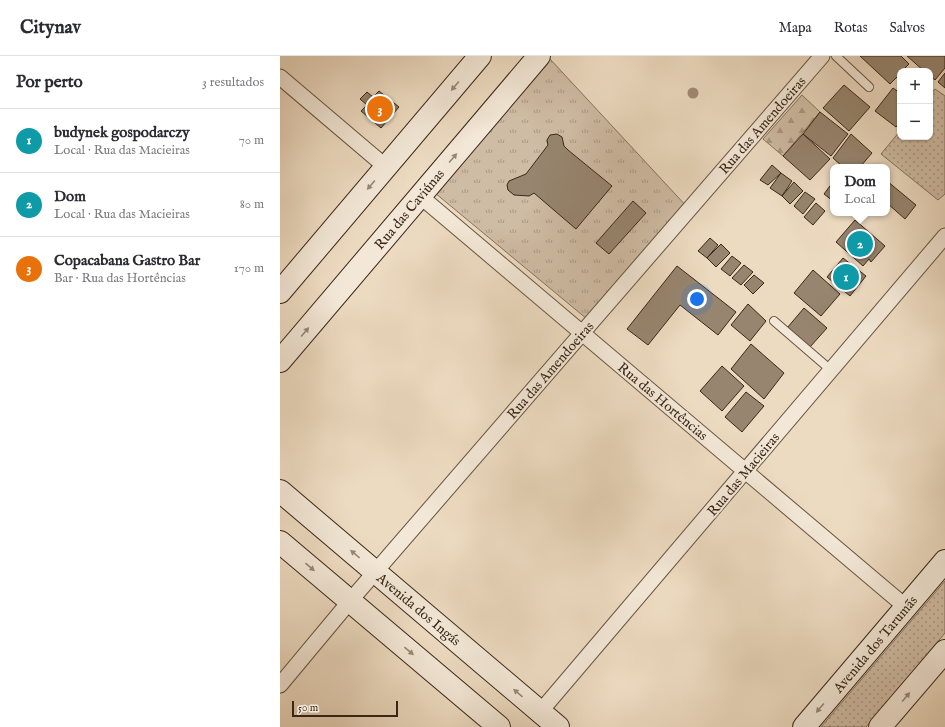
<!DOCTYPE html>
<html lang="pt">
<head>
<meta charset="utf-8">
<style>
	:root { --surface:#fff; --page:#f7f7f7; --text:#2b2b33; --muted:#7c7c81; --line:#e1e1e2; --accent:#8f2418 }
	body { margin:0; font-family:"IM FELL English",serif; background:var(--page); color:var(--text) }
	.controls { position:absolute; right:12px; top:12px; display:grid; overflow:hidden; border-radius:8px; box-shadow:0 1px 3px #0004 }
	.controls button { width:36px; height:36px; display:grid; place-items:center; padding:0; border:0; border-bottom:1px solid var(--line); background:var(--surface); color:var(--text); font:20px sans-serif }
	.scale { position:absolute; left:12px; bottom:10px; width:106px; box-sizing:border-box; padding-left:4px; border:2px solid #3a2717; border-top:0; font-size:11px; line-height:14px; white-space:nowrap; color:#3a2717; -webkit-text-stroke:3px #f3e8d7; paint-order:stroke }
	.you { position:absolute; left:417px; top:243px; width:14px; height:14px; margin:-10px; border:3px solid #fff; border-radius:50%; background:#1a73e8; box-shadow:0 0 0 6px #1a73e833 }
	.badge { display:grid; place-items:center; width:26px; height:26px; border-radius:50%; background:var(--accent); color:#fff; font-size:13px; font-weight:700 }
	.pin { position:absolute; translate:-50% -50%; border:2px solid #fff; box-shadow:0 1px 4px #0006 }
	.popup { position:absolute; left:550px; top:108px; width:60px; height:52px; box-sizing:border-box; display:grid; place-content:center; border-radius:8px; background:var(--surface); filter:drop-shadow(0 1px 3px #0005); font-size:13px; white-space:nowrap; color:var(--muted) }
	.popup b { font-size:15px; color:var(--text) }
	.popup::after { content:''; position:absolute; left:50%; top:100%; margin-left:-8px; border:8px solid transparent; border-top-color:var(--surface) }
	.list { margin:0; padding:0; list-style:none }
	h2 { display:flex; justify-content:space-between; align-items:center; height:52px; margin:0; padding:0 16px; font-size:17px }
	h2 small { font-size:13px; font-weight:400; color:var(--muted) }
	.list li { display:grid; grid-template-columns:26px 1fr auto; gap:12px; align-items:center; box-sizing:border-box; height:64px; padding:0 16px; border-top:1px solid var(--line) }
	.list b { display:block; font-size:15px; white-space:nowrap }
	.list p { margin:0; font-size:13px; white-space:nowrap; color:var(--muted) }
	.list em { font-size:13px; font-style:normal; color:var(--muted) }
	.map { position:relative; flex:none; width:665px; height:671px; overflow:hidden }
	header { display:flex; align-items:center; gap:24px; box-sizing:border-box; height:56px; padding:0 20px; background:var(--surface); border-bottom:1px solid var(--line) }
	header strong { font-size:19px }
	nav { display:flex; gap:22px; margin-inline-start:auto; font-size:14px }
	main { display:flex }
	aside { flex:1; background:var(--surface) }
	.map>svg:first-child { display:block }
	.grass { fill:url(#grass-dots); stroke:#84725e }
	.forest { fill:url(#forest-firs); stroke:#84725e }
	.park { fill:url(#park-tufts); stroke:#84725e }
	.building { fill:#97856f; stroke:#3a2717 }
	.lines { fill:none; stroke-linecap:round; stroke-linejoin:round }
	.lane-casing { stroke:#675442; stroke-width:10 }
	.street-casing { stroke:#675442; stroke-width:17 }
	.secondary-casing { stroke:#3a2717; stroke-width:24 }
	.lane { stroke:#f3e8d7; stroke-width:8 }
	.street { stroke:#f3e8d7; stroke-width:15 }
	.secondary { stroke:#f3e8d7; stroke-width:22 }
	.tree { fill:#9f8c77 }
	.oneway { fill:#968877 }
	.labels { text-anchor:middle; stroke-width:4; stroke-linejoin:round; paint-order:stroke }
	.street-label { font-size:14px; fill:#3a2717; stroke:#f3e8d7 }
</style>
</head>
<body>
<header>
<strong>Citynav</strong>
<nav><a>Mapa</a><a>Rotas</a><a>Salvos</a></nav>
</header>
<main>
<aside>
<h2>Por perto<small>3 resultados</small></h2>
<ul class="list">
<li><span class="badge" style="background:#0f9aa8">1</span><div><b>budynek gospodarczy</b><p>Local · Rua das Macieiras</p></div><em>70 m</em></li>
<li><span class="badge" style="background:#0f9aa8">2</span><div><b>Dom</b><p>Local · Rua das Macieiras</p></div><em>80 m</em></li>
<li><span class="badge" style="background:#e8710a">3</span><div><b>Copacabana Gastro Bar</b><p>Bar · Rua das Hortências</p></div><em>170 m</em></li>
</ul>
</aside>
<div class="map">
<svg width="665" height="671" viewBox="0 0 665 671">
	<defs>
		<pattern id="grass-dots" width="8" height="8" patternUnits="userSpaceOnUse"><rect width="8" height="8" fill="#cfbca4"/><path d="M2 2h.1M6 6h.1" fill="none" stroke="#a99985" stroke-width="1.8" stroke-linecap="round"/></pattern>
		<pattern id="forest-firs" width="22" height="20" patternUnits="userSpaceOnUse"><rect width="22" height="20" fill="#cfbca4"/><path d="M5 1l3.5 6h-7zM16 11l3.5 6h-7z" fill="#a99985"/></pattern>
		<pattern id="park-tufts" width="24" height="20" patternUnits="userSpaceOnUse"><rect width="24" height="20" fill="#cfbca4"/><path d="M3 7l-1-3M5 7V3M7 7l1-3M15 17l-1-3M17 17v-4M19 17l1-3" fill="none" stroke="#a99985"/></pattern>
	</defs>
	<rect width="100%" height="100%" fill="#eddbc1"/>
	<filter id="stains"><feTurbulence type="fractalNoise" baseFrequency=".005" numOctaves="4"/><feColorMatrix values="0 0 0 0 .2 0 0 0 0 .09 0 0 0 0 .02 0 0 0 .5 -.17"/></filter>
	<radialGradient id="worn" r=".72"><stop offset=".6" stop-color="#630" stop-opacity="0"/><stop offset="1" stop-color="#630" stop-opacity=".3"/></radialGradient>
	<path class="grass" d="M655,33L665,40V138L658,144L601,98L620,75V81H650V39Z
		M665,525V577L586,671H541Z"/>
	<path class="forest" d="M522,39L540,56L503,100L483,83Z"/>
	<path class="park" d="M270,3L409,153L313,268L155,137Z"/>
	<path class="building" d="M580,0H621L629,8L622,15H620V18L610,28Z
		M627,0H665V12L655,24L650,20V15H644Z
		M665,17V32L658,26Z
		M564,29L590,51L569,75L543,52Z
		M613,32L620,37V66L616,71L595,55Z
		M99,35L119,51L101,72L81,55L87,49L80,43L87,36L93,41Z
		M540,56L568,78L551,100L523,78Z
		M277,78L282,81L284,90L288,94L332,130L296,173L254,137L249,140L234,139L228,134L227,129L229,125L246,118L268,89L267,84L270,79Z
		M523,78L550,103L530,124L503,100Z
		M571,78L592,97L580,111H563L553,102Z
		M492,109L501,117L488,129L480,124Z
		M501,117L512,125L502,140L490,132Z
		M607,125L636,149L625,163L607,147Z
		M514,126L523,135L510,148L502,140Z
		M553,126V145L544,138Z
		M525,136L535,143L523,158L514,150Z
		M353,145L366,157L329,198L316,187Z
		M536,147L545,155L533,169L524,161Z
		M575,164L605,190L591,206L589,203L583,210L556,186Z
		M430,182L438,189L427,202L418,195Z
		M441,188L450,197L436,211L427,202Z
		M452,200L461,207L450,220L441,213Z
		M563,202L586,220L570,240L547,221Z
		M464,209L473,216L461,229L452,222Z
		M397,210L456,256L438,279L400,249L368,289L347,273Z
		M533,214L560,238L541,260L514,237Z
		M474,219L484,227L473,238L464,229Z
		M468,248L486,265L470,285L451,269Z
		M524,252L547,272L530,291L507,272Z
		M471,288L504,317L484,343L451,313Z
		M442,310L464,330L442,355L420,335Z
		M466,336L484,350L462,376L445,361Z"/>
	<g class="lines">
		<defs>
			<path id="lane" d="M556,0L589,31
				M494,265L552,315"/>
			<path id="street" d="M0,21L106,111
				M140,140L626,551
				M0,629L70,545L542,0
				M260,656L665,180"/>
			<path id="secondary" d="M0,236L200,0
				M0,305L259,0
				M0,435L278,671
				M0,486L219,671
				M524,671L665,505
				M600,671L665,595"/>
		</defs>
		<use href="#lane" class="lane-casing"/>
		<use href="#street" class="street-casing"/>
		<use href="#secondary" class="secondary-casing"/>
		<use href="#lane" class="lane"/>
		<use href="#street" class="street"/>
		<use href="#secondary" class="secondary"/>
	</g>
	<circle class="tree" cx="413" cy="37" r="5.5"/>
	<defs><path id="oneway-solid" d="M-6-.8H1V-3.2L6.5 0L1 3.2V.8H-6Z"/></defs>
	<g class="oneway">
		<use href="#oneway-solid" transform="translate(175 30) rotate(130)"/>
		<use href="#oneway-solid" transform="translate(173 102) rotate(-50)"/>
		<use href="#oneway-solid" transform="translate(91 129) rotate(130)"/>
		<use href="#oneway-solid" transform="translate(25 276) rotate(-50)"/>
		<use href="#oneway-solid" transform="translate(75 498) rotate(-140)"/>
		<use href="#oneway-solid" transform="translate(30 511) rotate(40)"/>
		<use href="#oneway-solid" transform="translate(129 595) rotate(40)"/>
		<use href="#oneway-solid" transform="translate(238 637) rotate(-140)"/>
		<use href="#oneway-solid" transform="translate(626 641) rotate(-50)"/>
		<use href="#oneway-solid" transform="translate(540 652) rotate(130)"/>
	</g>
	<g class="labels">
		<g class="street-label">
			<text transform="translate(482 69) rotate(-49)" y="5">Rua das Amendoeiras</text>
			<text transform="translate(129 153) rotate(-50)" y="5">Rua das Caviúnas</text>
			<text transform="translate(270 314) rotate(-49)" y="5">Rua das Amendoeiras</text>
			<text transform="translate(383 345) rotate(40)" y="5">Rua das Hortências</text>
			<text transform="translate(463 418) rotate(-50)" y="5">Rua das Macieiras</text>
			<text transform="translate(139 553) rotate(40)" y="5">Avenida dos Ingás</text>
			<text transform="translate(595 588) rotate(-50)" y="5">Avenida dos Tarumãs</text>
		</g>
	</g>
	<rect width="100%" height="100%" filter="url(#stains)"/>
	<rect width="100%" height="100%" fill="url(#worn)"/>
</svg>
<div class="controls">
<button>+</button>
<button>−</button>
</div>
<div class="scale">50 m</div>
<div class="you"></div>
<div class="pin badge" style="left:566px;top:221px;background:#0f9aa8">1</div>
<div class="pin badge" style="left:580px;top:188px;background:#0f9aa8">2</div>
<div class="popup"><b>Dom</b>Local</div>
<div class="pin badge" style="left:100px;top:53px;background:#e8710a">3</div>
</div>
</main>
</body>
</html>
